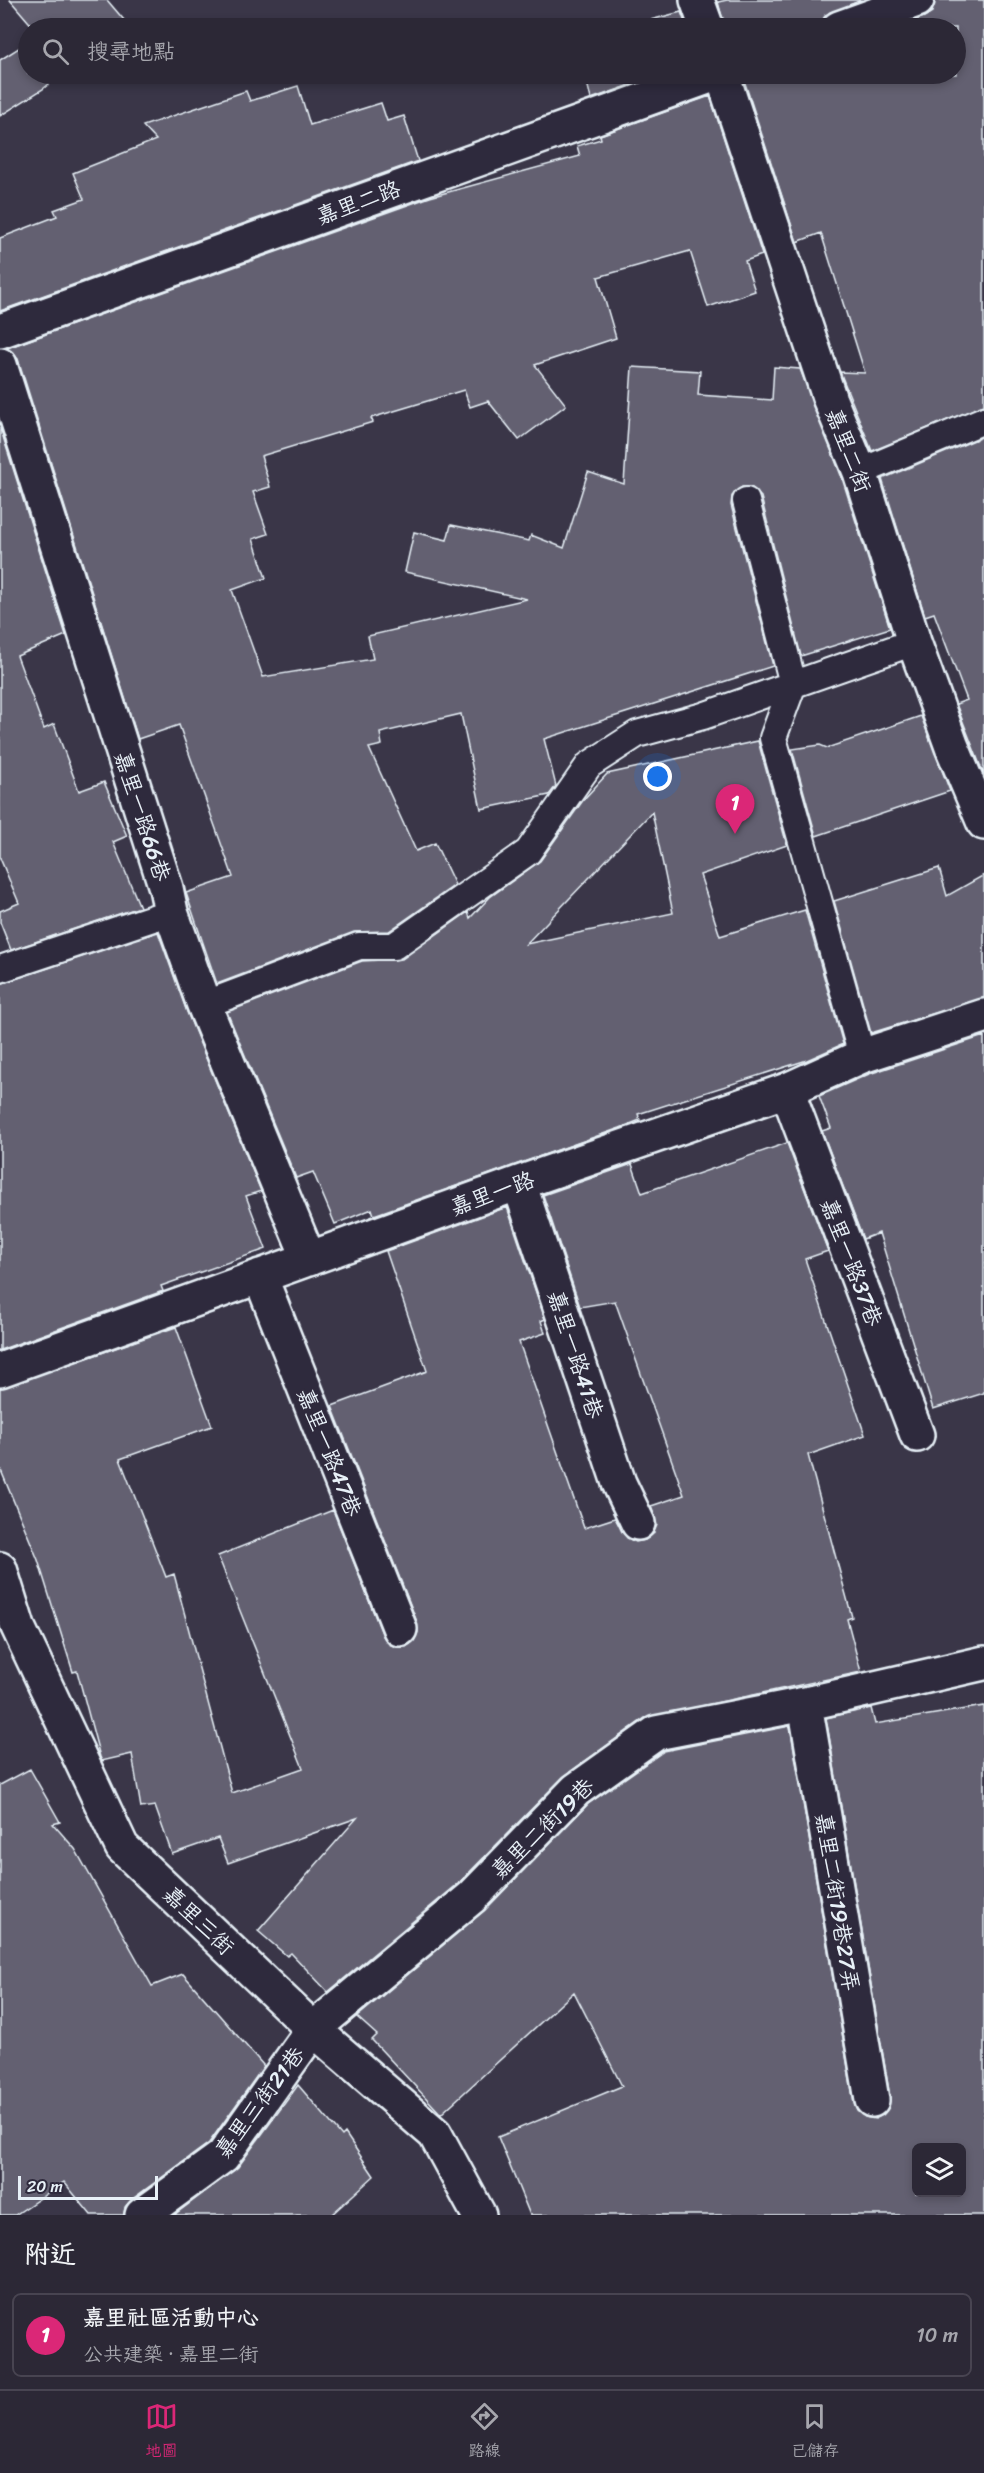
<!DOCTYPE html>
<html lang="zh-TW">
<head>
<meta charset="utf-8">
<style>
	:root { --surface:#2c2836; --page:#34303e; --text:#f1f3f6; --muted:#a6a6ad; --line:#484451; --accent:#db2777 }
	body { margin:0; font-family:Sriracha,"LXGW WenKai TC",sans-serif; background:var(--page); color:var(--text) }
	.controls { position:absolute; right:18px; bottom:18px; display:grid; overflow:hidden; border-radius:9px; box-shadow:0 3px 9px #0003 }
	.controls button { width:54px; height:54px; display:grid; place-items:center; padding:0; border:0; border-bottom:2px solid var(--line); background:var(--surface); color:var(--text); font:30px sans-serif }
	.scale { position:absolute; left:18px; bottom:15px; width:140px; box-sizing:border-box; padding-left:6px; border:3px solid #e8f1f8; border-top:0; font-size:16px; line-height:21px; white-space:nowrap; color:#e8f1f8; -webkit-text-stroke:4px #2f2a3d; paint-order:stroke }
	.you { position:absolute; left:658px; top:777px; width:21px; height:21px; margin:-15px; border:4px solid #fff; border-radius:50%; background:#1a73e8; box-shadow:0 0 0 9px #1a73e833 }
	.badge { display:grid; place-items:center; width:39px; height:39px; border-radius:50%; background:var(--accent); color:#fff; font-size:20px; font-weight:700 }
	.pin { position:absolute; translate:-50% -50px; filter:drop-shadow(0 2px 3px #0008) }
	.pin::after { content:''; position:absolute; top:32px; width:21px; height:18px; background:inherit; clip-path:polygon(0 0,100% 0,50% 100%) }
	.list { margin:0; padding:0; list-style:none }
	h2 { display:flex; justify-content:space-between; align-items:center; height:78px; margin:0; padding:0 24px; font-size:26px }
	h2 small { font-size:20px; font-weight:400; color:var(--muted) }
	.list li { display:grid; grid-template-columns:39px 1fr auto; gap:18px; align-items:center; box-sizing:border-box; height:84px; margin:0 12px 12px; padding:0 12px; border:2px solid var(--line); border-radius:9px }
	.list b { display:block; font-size:22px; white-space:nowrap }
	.list p { margin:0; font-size:20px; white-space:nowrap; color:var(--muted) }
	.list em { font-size:20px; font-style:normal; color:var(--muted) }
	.icon { flex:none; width:33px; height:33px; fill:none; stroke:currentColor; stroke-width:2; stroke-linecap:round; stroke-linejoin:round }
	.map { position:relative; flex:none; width:984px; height:2215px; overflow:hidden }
	.search { position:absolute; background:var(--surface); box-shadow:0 3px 9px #0003; left:18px; right:18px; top:18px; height:66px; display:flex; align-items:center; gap:15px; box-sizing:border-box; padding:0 21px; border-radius:33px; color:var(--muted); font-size:22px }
	.sheet { height:174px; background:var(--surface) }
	nav { display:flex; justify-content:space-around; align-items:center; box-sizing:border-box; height:84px; border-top:2px solid var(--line); background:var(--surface); font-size:16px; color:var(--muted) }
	nav a { display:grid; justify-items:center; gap:3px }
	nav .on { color:var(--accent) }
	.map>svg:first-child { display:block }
	.building { fill:#636171; stroke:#e8f1f8; stroke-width:1.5; fill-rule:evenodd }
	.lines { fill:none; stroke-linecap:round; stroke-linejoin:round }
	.lane-casing { stroke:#e8f1f8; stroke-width:30 }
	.street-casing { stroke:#e8f1f8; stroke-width:38 }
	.secondary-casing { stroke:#e8f1f8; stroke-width:38 }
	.lane { stroke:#2f2a3d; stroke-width:26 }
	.street { stroke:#2f2a3d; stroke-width:33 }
	.secondary { stroke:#2f2a3d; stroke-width:33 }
	.labels { text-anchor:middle; stroke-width:4.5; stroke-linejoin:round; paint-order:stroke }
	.street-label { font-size:22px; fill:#e8f1f8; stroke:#2f2a3d }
</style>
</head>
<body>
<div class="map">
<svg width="984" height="2215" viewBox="0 0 984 2215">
	<rect width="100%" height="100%" fill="#3a3648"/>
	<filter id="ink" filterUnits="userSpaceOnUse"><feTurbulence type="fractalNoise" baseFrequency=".0167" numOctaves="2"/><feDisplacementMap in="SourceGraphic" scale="12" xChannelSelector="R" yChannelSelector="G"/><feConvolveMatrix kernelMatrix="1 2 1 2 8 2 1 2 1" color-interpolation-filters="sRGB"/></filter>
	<g filter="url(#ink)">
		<path class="building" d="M10,0H107L124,20L115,28H34Z
			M727,0H862L825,15L821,28H725L718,2Z
			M935,0H984V405L872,451L840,372L865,373L821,233L797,242L742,74H956V28H893L924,17L932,12Z
			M681,12L687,28H620Z
			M28,42V74H61L43,89L0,116V60Z
			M585,74H662L591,99Z
			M298,86L310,125L381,103L387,121L404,116L418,161L0,311V238L57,216L54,210L84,199L73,173L156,140L143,126L246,91L250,101Z
			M710,96L762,255L745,261L755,291L708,307L690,251L598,277L616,338L535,365L566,405L519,440L488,401L470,407L464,390L371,418L373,422L261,456L270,487L253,492L268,534L253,539L266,578L232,590L263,677L373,659L368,636L527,599L405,572L414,532L447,540L451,525L529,541L531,535L564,548L588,472L624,484L632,367L700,371L698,395L772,400L774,367L800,369L842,478L890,628L801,656L761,497L751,487H742L732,496L731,505L773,666L544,739L556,786L549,795L481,809L461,714L380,733L382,745L369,748L416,851L435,843L455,885L389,931L354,932L217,984L186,893L233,877L179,725L138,739L18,359L7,348L430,197L580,156L577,146L601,139L600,135Z
			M0,427L66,635L17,656L44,729L54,724L79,791L104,782L127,836L113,842L140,907L11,950L0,922V911L19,903L0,858Z
			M984,436V775L956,704L967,700L934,613L925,616L882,479Z
			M921,716L950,791L816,836L792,749L820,745L827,748Z
			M758,741L787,845L700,875L720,936L805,910L843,1044L807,1060L638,1114L640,1120L620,1128L374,1215L372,1209L335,1224L313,1172L296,1178L227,1012L362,961L402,959L468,912L470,918L490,897L540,861L584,799L607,774ZM652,812L673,913L526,944Z
			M939,868L947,896L984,875V998L871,1033L834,901Z
			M158,932L187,1012L261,1191L246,1196L266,1249L161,1286L163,1291L0,1350V984Z
			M984,1036V1393L933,1409L879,1233L863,1239L822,1131L831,1128L819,1096L869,1074Z
			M787,1143L828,1251L805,1259L865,1435L808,1455L852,1617L847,1619L861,1672L645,1718L563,1777L459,1883L328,1992L291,1953L287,1956L258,1931L357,1818L228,1863L218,1838L172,1854L155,1806L141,1808L132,1754L102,1761L100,1757L77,1671L73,1672L38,1560L0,1468V1388L176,1327L212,1426L120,1459L166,1577L174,1574L232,1793L303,1768L218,1556L333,1510L383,1636L389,1644L397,1647H406L414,1641L418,1632L417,1622L332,1406L427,1371L386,1251L507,1207L545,1319L541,1321L545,1333L519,1342L584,1528L615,1518L627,1538L636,1542L645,1540L653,1534L657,1525L651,1506L684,1495L615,1301L580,1307L543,1195L632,1164L642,1193Z
			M984,1706V2215H530L498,2137L622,2086L574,1992L441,2114L372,2040L377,2035L357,2017L484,1911L588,1804L664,1751L790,1726L854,2103L857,2111L865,2117L875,2119L883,2115L889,2107L890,2097L826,1718L871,1708L875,1724ZM916,2148H962V2193H916Z
			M30,1769L60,1822L53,1824L75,1849L152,1986L183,1974L264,2066L209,2143L131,2200L125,2207L124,2215H91L64,2182L15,2215H0V1785Z
			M298,2085L342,2136L345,2133L374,2176L331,2215H174L238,2167Z"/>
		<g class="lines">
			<defs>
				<path id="lane" d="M860,472L984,420
					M746,501L793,684L773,738L862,1056
					M0,969L171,912
					M204,1005L359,946H394L528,852L589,765L637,734L703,716L914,642"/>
				<path id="street" d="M697,0L707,28
					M722,74L830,400L860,472L914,642L952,747L984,823
					M0,365L166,888L171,912L204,1005L309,1259
					M787,1090L917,1435
					M519,1183L619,1483L638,1523
					M260,1276L400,1629
					M0,1370L519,1183L787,1090L862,1056L984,1016
					M0,1569L18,1627L122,1847L313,2029L435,2134L479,2215
					M805,1704L872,2100
					M142,2215L223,2156L313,2029L472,1897L576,1790L656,1733L805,1704L984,1663"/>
				<path id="secondary" d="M839,28L917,0
					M0,331L716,74"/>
			</defs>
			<use href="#lane" class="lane-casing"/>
			<use href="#street" class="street-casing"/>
			<use href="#secondary" class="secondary-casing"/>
			<use href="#lane" class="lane"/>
			<use href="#street" class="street"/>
			<use href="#secondary" class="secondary"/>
		</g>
	</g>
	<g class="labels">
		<g class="street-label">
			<text transform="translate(358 202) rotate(-20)" y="8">嘉里二路</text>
			<text transform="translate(849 450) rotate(69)" y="8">嘉里二街</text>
			<text transform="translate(143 816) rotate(72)" y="8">嘉里一路66巷</text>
			<text transform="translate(492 1193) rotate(-20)" y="8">嘉里一路</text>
			<text transform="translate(852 1262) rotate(69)" y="8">嘉里一路37巷</text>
			<text transform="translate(576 1354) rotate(72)" y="8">嘉里一路41巷</text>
			<text transform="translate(330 1452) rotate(68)" y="8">嘉里一路47巷</text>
			<text transform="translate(542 1828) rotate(-44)" y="8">嘉里二街19巷</text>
			<text transform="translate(838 1902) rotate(81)" y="8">嘉里二街19巷27弄</text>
			<text transform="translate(199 1920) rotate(44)" y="8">嘉里三街</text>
			<text transform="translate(259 2102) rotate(-53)" y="8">嘉里三街21巷</text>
		</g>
	</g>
</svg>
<div class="controls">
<button><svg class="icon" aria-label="layers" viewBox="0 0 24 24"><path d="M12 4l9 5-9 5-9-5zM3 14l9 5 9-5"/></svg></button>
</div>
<div class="scale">20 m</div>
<div class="you"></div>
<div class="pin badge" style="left:735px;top:834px">1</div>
<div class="search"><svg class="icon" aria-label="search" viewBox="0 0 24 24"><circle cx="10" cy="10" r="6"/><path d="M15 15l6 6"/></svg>搜尋地點</div>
</div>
<section class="sheet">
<h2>附近<small></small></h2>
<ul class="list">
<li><span class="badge">1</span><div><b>嘉里社區活動中心</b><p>公共建築 · 嘉里二街</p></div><em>10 m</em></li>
</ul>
</section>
<nav>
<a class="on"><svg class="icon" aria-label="map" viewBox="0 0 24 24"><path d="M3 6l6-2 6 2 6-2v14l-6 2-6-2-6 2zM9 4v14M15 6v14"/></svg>地圖</a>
<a><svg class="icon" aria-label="directions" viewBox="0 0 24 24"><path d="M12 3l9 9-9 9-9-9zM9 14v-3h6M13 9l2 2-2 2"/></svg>路線</a>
<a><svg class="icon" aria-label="saved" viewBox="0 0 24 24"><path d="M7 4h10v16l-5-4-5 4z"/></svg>已儲存</a>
</nav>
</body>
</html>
